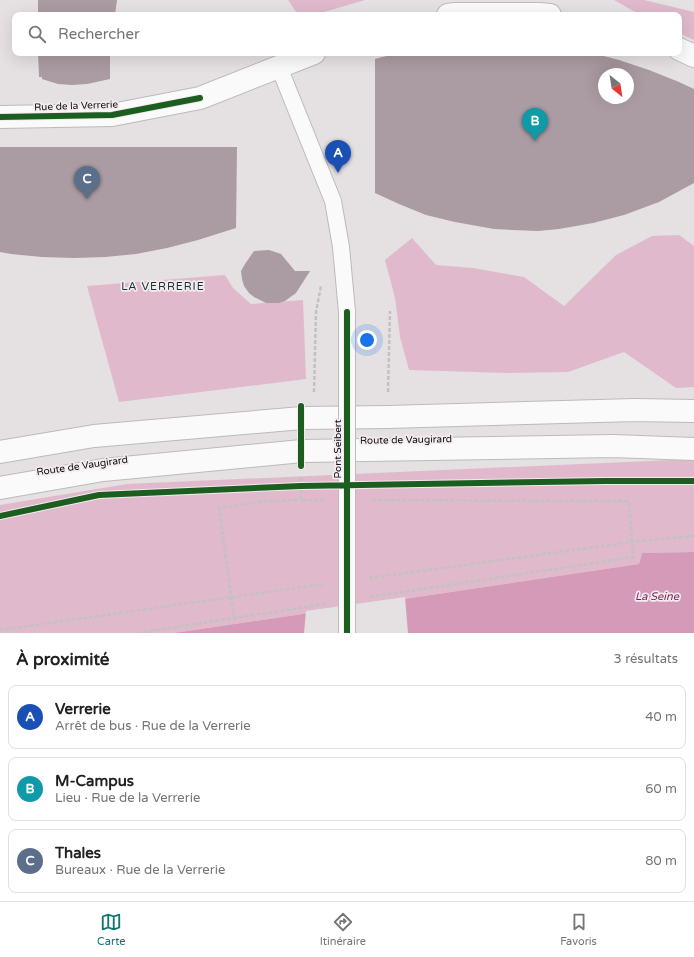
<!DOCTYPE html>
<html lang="fr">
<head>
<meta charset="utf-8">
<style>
	:root { --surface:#fff; --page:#f6f6f6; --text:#202124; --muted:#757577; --line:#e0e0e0; --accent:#0f766e }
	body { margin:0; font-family:"Varela Round",sans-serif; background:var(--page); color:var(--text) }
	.compass { position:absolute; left:598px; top:68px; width:36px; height:36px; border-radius:50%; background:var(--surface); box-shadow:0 4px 16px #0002; rotate:150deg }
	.you { position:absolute; left:367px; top:340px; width:14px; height:14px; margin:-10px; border:3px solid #fff; border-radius:50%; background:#1a73e8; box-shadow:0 0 0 6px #1a73e833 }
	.badge { display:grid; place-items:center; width:26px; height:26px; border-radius:50%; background:var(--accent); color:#fff; font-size:13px; font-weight:700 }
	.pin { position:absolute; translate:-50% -33px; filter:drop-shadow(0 1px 2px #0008) }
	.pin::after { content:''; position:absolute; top:21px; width:14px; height:12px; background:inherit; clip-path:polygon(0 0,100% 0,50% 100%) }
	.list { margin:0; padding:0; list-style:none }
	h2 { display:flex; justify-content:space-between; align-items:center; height:52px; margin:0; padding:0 16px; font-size:17px }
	h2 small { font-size:13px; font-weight:400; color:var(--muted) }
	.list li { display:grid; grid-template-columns:26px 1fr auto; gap:12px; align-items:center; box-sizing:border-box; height:64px; margin:0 8px 8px; padding:0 8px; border:1px solid var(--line); border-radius:8px }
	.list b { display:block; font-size:15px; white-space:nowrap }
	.list p { margin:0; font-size:13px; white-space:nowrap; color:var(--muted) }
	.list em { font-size:13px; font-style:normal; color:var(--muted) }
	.icon { flex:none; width:22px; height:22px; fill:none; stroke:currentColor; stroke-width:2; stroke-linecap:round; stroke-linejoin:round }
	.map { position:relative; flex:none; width:694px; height:633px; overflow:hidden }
	.search { position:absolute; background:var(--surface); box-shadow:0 4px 16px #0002; left:12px; right:12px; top:12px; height:44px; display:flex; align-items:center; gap:10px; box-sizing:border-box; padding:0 14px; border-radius:8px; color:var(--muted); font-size:15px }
	.sheet { height:268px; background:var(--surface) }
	nav { display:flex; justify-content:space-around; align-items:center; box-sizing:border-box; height:56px; border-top:1px solid var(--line); background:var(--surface); font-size:11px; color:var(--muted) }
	nav a { display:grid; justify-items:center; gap:2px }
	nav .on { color:var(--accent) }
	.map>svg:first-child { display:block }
	.green { fill:#e0bacc }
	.water { fill:#d59ab7 }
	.pier { fill:#e5e0e2 }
	.building { fill:#ab9ba3; fill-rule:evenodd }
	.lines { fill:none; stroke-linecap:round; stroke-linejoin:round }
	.lane-casing { stroke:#bdbabb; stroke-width:18 }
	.street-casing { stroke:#bdbabb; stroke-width:24 }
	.primary-casing { stroke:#bdbabb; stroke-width:24 }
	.path { stroke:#c3c1c2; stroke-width:2.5; stroke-dasharray:4 2; stroke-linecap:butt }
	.lane { stroke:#fbfafb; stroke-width:16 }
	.street { stroke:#fbfafb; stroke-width:22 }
	.primary { stroke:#fbfafb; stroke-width:22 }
	.lane-bridge-casing { stroke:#bdbabb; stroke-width:18; stroke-linecap:butt }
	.lane-bridge { stroke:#fbfafb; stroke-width:16 }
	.cycleway-casing { stroke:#f4ebef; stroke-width:8 }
	.cycleway { stroke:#1b5e20; stroke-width:6 }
	.labels { text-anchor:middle; stroke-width:3.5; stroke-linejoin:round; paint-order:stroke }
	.street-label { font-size:10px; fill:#0f0c0d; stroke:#f4ebef }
	.neighbourhood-label { font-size:11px; letter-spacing:1px; fill:#103334; stroke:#f4ebef }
	.water-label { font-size:11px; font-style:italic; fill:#7e1c56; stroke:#f4ebef }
</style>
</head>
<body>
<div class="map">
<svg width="694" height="633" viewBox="0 0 694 633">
	<rect width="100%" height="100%" fill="#e5e0e2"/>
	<path class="green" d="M288,0H365L314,15H298Z
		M614,0H644L694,12V40L679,33V15H640Z
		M679,235L694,246V387L676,388L624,352L568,372L507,373L409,370L400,337L395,298L385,260L412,238L436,265L473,268L524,277L564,306L616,255L652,236Z
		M225,275L233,288L251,304L303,300L306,379L119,402L87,286Z
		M694,459V552L642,553L639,564L174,633H0V505L127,484Z"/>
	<path class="water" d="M694,552V633H174L639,564L642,553Z"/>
	<path class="pier" d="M405,597L408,633H304L306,611Z"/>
	<path class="building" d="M38,0H117L115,15H38Z
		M38,53H110V79L87,84L72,85L58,84L42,79V77H39Z
		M398,53H592L619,60L649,70L679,82L694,89V183L659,202L624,215L593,223L559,229L538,231L513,230L494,229L455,222L426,215L399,204L375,193V59ZM604,74H628V98H604Z
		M0,147H237L236,228L198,240L167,248L136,254L105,257L74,258L42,257L11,254L0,252Z
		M269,250L281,254L295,271H310L296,293L285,301L279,303H266L254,297L249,293L244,286L242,279L241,271L245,264L254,251Z"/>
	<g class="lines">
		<defs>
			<path id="lane" d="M279,67L333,201L341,247L347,312"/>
			<path id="street" d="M448,15L455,14H539L550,15
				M679,49L694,56
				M0,117L112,115L200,98L314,53"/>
			<path id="primary" d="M0,452L94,436L302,418L388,417L635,410L694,411
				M0,488L103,470L302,451L613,446L694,449"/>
		</defs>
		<use href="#lane" class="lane-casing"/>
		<use href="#street" class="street-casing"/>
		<use href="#primary" class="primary-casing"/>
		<path class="path" d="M314,392L316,312L321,286
			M388,392L390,311
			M301,477V500H325
			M369,578L632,542L694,536
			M370,597L634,557L632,542L629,501L370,500
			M234,618L219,508L269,501L301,500
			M0,630L324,584
			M138,633L325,604"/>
		<use href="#lane" class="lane"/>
		<use href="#street" class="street"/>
		<use href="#primary" class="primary"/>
		<defs>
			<path id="lane-bridge" d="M347,312V633"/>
		</defs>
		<use href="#lane-bridge" class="lane-bridge-casing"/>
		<use href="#lane-bridge" class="lane-bridge"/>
		<defs>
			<path id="cycleway" d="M0,117L112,115L200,98
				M347,312V633
				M301,466V406
				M0,516L99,495L301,486L605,481H694"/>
		</defs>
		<use href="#cycleway" class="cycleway-casing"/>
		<use href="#cycleway" class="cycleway"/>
	</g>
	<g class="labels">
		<g class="street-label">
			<text transform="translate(76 105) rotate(-2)" y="4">Rue de la Verrerie</text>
			<text transform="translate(406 439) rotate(-1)" y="4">Route de Vaugirard</text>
			<text transform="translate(337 449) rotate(-90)" y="4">Pont Seibert</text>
			<text transform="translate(82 465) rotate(-8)" y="4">Route de Vaugirard</text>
		</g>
		<g class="neighbourhood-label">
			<text x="163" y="290">LA VERRERIE</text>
		</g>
		<g class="water-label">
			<text x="657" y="600">La Seine</text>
		</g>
	</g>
</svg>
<svg class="compass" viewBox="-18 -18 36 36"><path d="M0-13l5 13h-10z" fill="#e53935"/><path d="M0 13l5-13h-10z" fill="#757577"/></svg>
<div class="you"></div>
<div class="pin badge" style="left:338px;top:173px;background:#1a4fb4">A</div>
<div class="pin badge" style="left:535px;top:141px;background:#0f9aa8">B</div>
<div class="pin badge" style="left:87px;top:199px;background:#5c6f8a">C</div>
<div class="search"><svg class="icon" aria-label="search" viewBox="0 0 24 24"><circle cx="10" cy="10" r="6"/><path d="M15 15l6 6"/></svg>Rechercher</div>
</div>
<section class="sheet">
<h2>À proximité<small>3 résultats</small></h2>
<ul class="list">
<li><span class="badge" style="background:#1a4fb4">A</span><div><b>Verrerie</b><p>Arrêt de bus · Rue de la Verrerie</p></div><em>40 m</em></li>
<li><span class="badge" style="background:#0f9aa8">B</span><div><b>M-Campus</b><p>Lieu · Rue de la Verrerie</p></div><em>60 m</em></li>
<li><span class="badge" style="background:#5c6f8a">C</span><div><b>Thales</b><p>Bureaux · Rue de la Verrerie</p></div><em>80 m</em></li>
</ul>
</section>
<nav>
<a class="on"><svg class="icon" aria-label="map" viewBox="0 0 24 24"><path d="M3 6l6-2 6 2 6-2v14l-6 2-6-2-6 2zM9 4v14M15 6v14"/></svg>Carte</a>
<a><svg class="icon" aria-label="directions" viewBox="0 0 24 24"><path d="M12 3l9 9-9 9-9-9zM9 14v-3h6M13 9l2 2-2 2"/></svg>Itinéraire</a>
<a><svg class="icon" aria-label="saved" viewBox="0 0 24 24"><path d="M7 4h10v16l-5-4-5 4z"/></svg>Favoris</a>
</nav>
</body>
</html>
